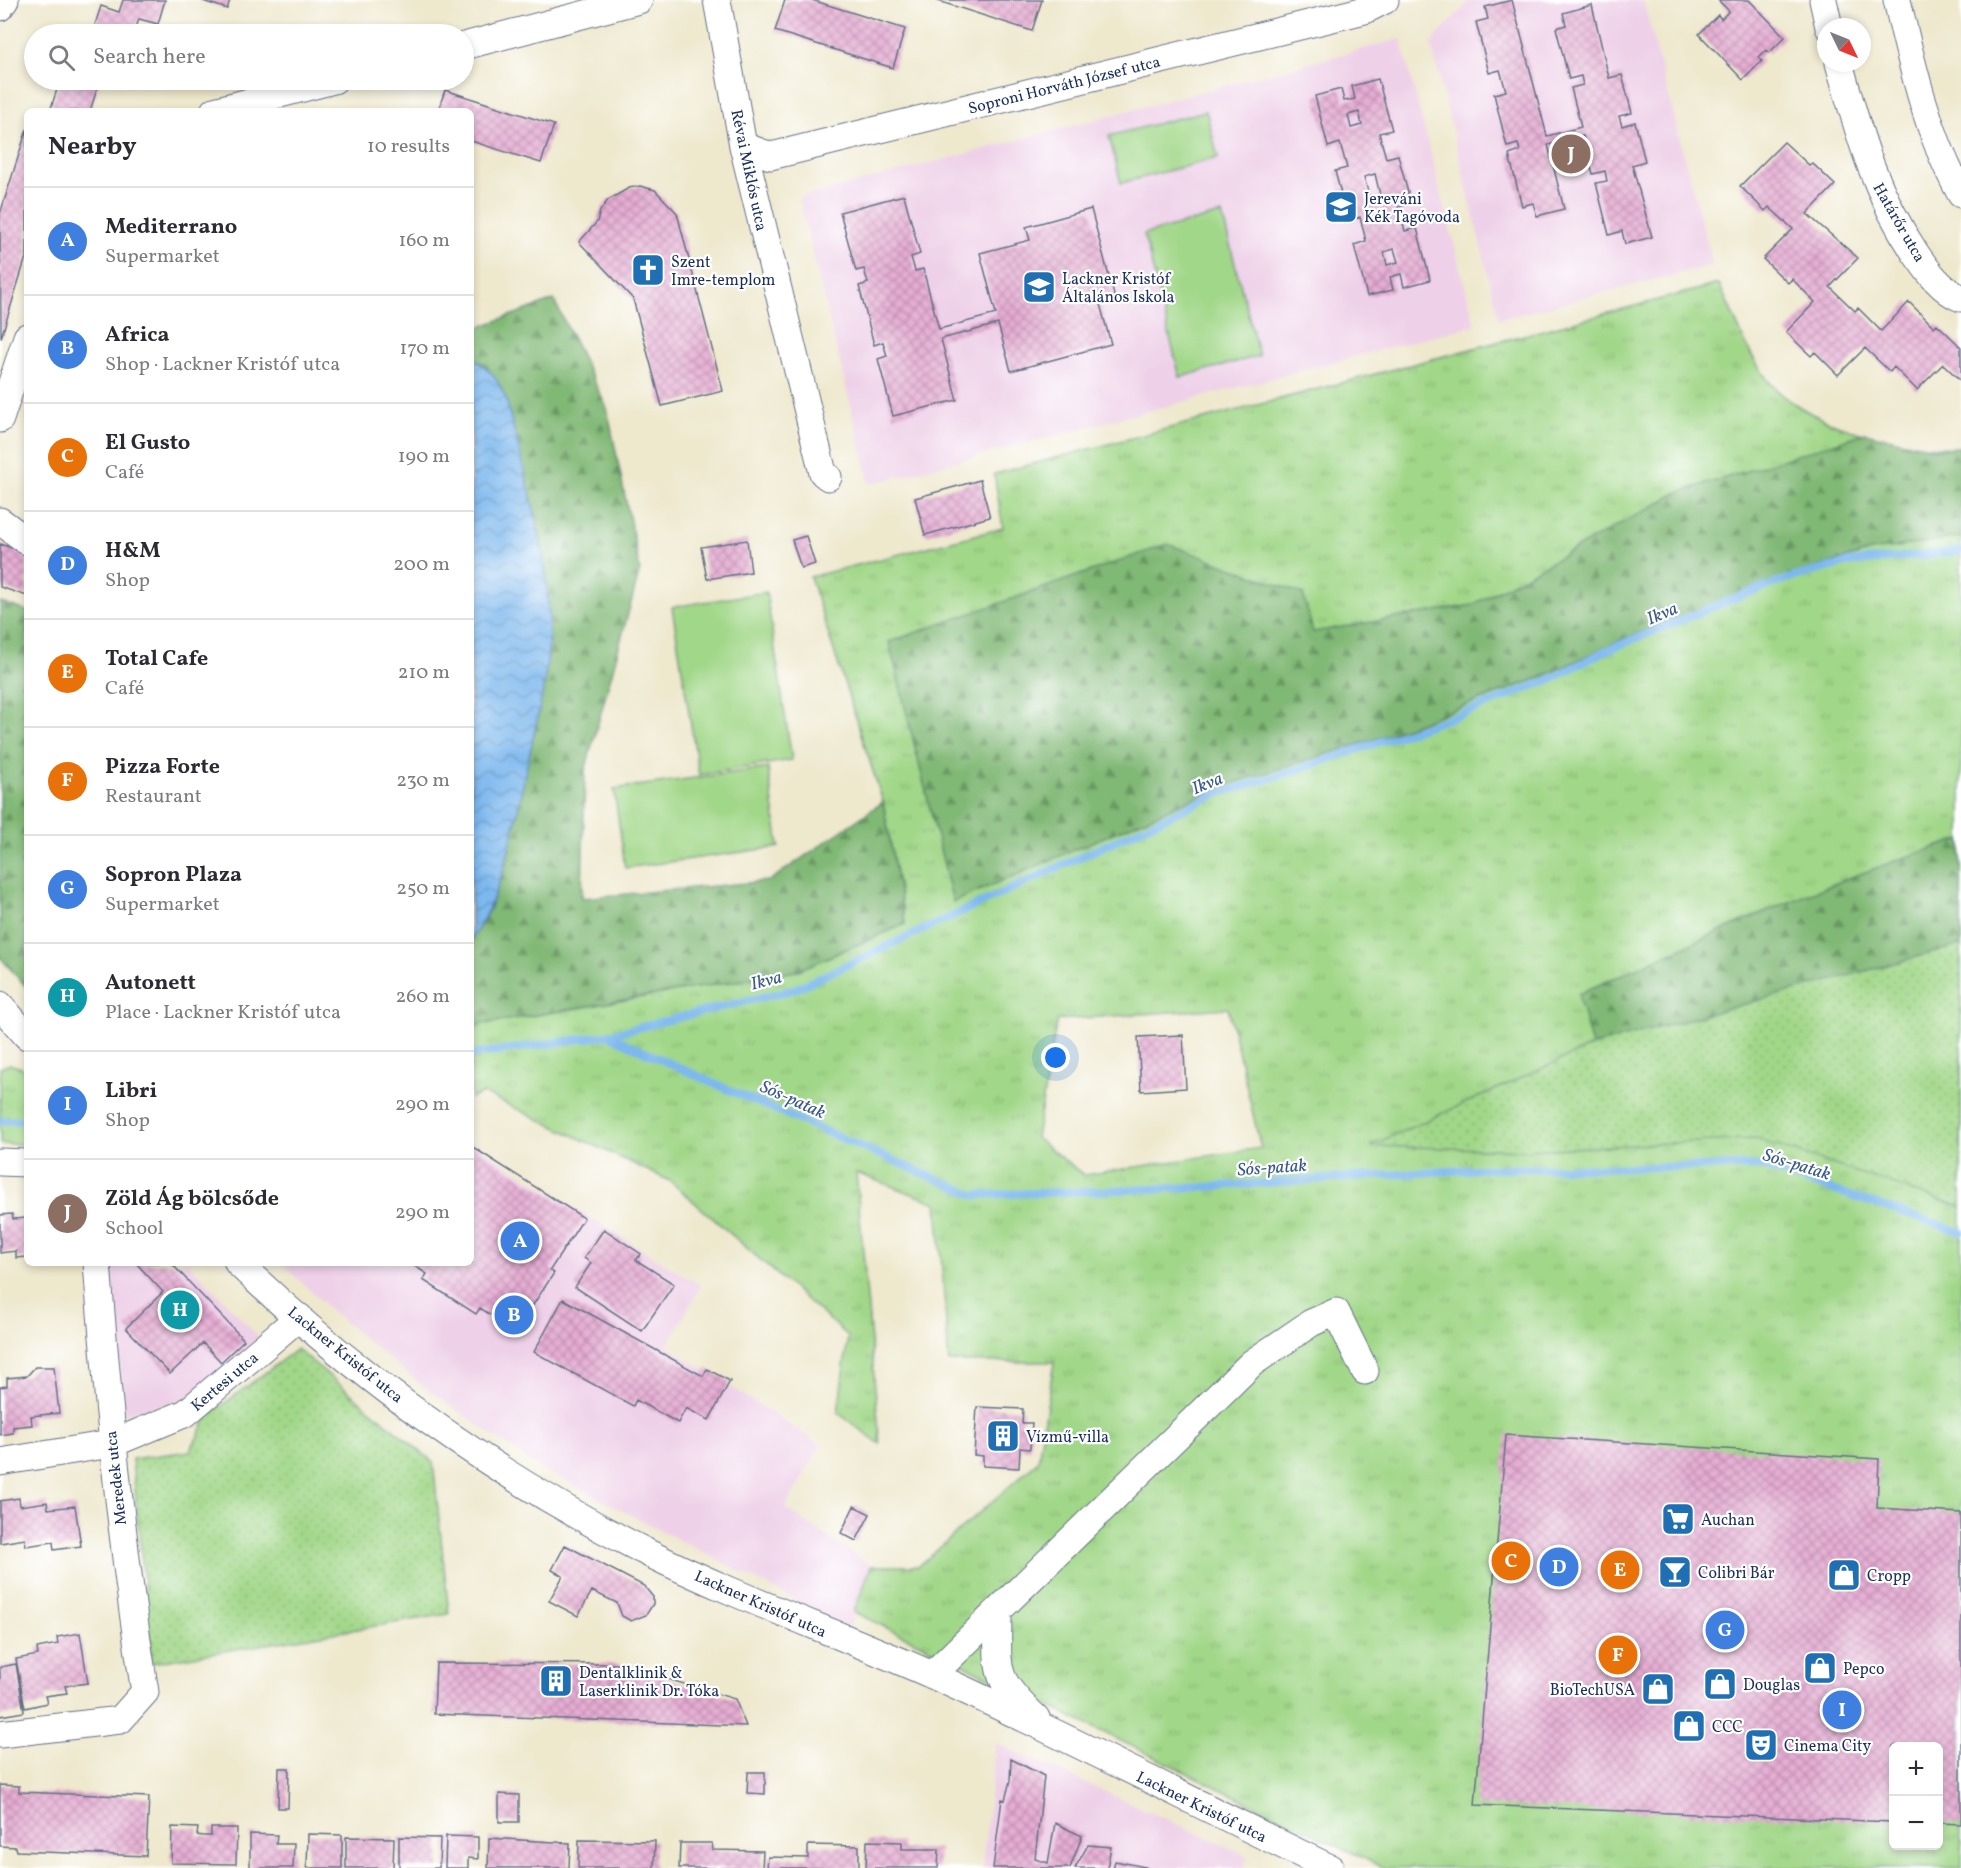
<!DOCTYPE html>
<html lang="en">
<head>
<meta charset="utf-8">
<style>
	:root { --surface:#fff; --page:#f7f7f7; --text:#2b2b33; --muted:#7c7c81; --line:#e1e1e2; --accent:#1f6fb2 }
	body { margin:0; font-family:Vollkorn,serif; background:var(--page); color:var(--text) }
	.controls { position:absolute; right:18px; bottom:18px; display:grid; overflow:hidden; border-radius:9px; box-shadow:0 3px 9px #0003 }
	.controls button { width:54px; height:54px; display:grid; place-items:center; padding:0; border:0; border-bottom:2px solid var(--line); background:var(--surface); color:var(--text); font:30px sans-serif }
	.compass { position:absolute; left:1817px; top:18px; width:54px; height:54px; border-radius:50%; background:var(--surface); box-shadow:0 3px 9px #0003; rotate:133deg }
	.you { position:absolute; left:1056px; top:1058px; width:21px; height:21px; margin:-15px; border:4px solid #fff; border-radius:50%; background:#1a73e8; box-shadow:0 0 0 9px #1a73e833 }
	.badge { display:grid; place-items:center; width:39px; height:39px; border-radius:50%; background:var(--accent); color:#fff; font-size:20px; font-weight:700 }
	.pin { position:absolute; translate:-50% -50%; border:3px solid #fff; box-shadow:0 2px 6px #0006 }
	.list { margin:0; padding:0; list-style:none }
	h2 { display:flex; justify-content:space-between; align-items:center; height:78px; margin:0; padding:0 24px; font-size:26px }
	h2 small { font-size:20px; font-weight:400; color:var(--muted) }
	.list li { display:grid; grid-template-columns:39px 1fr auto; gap:18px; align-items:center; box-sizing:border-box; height:108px; padding:0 24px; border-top:2px solid var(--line) }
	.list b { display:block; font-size:22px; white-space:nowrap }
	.list p { margin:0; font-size:20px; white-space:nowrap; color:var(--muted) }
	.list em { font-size:20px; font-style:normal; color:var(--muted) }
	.icon { flex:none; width:33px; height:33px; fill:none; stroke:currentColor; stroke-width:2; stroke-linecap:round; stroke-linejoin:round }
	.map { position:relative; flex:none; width:1961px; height:1868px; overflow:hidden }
	.search { position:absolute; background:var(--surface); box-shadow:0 3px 9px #0003; left:24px; top:24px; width:450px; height:66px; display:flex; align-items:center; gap:15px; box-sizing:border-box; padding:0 21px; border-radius:33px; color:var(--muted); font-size:22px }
	.panel { position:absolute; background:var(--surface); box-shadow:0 3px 9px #0003; left:24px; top:108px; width:450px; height:1158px; border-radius:9px }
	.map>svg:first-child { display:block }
	.built { fill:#eed0e8 }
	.grass { fill:url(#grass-tufts); stroke:#5e8373; stroke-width:1.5; fill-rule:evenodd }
	.forest { fill:url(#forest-firs); stroke:#4e7469; stroke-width:1.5 }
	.garden { fill:url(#garden-dots); stroke:#5e8373; stroke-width:1.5 }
	.pitch { fill:#a1d788; stroke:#5e8373; stroke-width:1.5 }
	.water { fill:url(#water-waves); stroke:#4c74a6; stroke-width:1.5 }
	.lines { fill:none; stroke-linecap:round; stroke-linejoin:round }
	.stream { stroke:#7db8ee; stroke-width:8 }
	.building { fill:url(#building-cross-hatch); fill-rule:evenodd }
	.minor-casing { stroke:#657085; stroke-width:29 }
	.minor { stroke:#fff; stroke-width:27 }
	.labels { text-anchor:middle; stroke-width:4.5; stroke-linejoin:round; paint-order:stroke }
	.street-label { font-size:16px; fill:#1b2f5e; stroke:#fff }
	.poi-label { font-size:16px; fill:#1b2f5e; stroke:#fff; text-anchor:start }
	.water-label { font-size:18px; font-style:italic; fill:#385889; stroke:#fff }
</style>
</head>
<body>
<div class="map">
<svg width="1961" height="1868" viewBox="0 0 1961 1868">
	<defs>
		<pattern id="grass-tufts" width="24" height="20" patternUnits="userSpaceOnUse" patternTransform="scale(1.5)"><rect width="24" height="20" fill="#a1d788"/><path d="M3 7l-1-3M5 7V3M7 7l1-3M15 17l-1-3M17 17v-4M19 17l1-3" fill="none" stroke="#8ab978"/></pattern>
		<pattern id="forest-firs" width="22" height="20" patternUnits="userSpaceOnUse" patternTransform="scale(1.5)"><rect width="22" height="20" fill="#80b874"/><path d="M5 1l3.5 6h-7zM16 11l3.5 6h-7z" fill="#689662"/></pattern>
		<pattern id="garden-dots" width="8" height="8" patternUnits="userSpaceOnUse" patternTransform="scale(1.5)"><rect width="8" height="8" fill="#a1d788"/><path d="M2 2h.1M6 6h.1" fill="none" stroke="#8ab978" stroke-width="1.8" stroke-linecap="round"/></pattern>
		<pattern id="water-waves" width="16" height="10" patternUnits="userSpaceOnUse" patternTransform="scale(1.5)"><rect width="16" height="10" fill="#7db8ee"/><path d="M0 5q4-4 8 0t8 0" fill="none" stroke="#6696c4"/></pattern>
		<pattern id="building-cross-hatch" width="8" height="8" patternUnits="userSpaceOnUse" patternTransform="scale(1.5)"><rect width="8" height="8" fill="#e6add3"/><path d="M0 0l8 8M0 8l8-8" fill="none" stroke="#ba8dae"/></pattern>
	</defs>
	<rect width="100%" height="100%" fill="#fff"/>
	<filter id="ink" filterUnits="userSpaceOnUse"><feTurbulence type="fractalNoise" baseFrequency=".0167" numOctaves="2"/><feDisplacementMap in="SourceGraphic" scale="12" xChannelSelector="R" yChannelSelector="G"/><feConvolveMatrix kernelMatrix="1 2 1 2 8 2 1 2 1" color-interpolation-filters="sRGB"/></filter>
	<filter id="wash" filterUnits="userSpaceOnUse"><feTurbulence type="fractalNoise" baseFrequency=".008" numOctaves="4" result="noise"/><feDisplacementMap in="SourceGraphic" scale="24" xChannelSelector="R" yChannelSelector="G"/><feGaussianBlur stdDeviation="1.35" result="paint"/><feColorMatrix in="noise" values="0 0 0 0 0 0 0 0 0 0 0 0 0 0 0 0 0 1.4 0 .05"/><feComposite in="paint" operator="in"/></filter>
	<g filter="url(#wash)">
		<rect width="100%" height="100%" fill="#eee8cd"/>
		<path class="built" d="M1470,0H1643L1713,265L1499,319L1431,43Z
			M1401,39L1475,325L870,484L799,198Z
			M471,1143L701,1286L667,1346L821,1445L785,1508L871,1566L849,1628L538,1467L424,1387L335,1314L281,1263H471Z
			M108,1263H188L259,1337L187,1399L125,1413Z
			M996,1743L1248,1856L1244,1868H982Z"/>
		<path class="grass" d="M1719,284C1733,313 1745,348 1764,375C1796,424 1905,451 1961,447V1868H1384L854,1612L871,1566H919L1038,1461L1054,1362H949L937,1203L856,1173L880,1444L838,1413L848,1336L670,1181L483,1093L471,1098V1026L796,971L905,924L883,802L810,577L1003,528L994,474ZM1228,1008L1261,1148L1084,1175L1036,1138L1057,1020ZM1894,1746H1938V1846H1894Z
			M10,1064L27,1070V1144H0V1068Z"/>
		<path class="forest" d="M554,300L607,408L640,570L585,771L582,898L769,881L883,802L905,924L796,971L471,1026V940L490,908L534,728L544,676L549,620L543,551L506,399L486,365L471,358V330Z
			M1865,433L1936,449L1961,447V537L1871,551L1769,582L1619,641L1544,676L1379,738L1220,787L953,902L889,642L1168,544L1303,594L1313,632L1472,605L1677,493Z
			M0,602L27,611V988L0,957Z
			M1961,839V945L1592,1046L1578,994C1704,938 1829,880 1961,839Z"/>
		<path class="garden" d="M1961,945V1207L1756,1139L1528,1150L1370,1146L1592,1046Z
			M297,1349L433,1462L449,1614L152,1663L132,1459L190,1451L209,1415Z"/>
		<path class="pitch" d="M1206,111L1218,158L1121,183L1109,136Z
			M1222,214L1259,356L1180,377L1144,234Z
			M766,592L792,760L699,775L672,607Z
			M768,768L779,847L625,868L614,789Z"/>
		<path class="water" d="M471,358C490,367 498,380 506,399C524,471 547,543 549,618C551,675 533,734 522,789C512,841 501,896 471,940Z"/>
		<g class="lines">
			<path class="stream" d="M608,1035L722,1087L974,1195L1205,1187L1478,1169L1759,1166L1961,1232
				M471,1055L608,1035L795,989L1214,795L1297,770L1462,714L1549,680L1605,651L1738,597L1787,579L1847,563L1961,551
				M0,1121L27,1120"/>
		</g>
		<g id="blocks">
			<path class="building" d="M123,0H165L158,24L139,19L134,34H92L101,6L119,12Z
				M200,0H230L227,9Z
				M785,0H812L905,29L893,68L775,31Z
				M935,0H1042L1032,31Z
				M1512,0L1547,136L1581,127L1571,88L1583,85L1581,76L1569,79L1556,28L1566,25L1563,13L1592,5L1609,78L1622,75L1632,113L1619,116L1622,126L1635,122L1645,161L1632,165L1652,237L1625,244L1622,231L1609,235L1596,183L1607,181L1605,171L1593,174L1583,136L1548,145L1564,209L1537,216L1533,203L1522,206L1509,155L1520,151L1518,144L1507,147L1494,94L1506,91L1500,70L1489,73L1476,22L1488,19L1485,7Z
				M1718,0H1749L1785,37L1769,53L1766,50L1759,57L1762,61L1743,80L1699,34L1718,15L1721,19L1729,11Z
				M1378,79L1392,130L1379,133L1386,158L1398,155L1411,204L1398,207L1405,231L1417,228L1430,280L1404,287L1401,274L1390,277L1393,290L1367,296L1354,245L1366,241L1360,217L1348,221L1335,171L1347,168L1340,143L1328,147L1315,96L1341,89L1344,101L1355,99L1352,86ZM1359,112L1362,125L1351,128L1348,115ZM1375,174L1381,199L1371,202L1364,177ZM1394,249L1398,262L1387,265L1384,252Z
				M60,80H100L90,111H50Z
				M445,90L554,125L541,163L471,141V111H438Z
				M27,129V254L1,338L0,214Z
				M1784,142L1809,165L1812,163L1835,185L1807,214L1858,258L1830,287L1855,311L1858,308L1881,331L1909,302L1934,327L1937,324L1961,347V381L1943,364L1917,390L1894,367L1890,372L1865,348L1838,375L1815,352L1811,356L1786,332L1815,302L1792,279L1788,283L1763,259L1793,229L1769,207L1765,211L1740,186Z
				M640,186L655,190L677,213L723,391L662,406L633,299L579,242L597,222L600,211L608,200L629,188Z
				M904,195L920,254L911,257L915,271L923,269L939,329L996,314L980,253L1030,240L1026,227L1091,209L1115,299L1100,304L1111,344L1011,371L998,324L941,339L957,400L893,416L878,359L887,356L883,342L874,345L859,286L868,283L864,269L856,271L840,212Z
				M980,480L990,517L925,535L915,498Z
				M806,536L815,564L801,568L792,540Z
				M747,540L751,572L707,579L701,547Z
				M0,544L27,553V596L0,587Z
				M1183,1035L1186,1088L1141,1091L1138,1037Z
				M471,1146L584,1218L550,1270L554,1273L516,1331L480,1308L476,1314L423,1280L427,1274L410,1263H471Z
				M12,1214L13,1219L27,1218V1257L16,1258V1251L0,1253V1215Z
				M604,1229L641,1254L636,1260L674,1284L642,1331L575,1287L591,1263L584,1258Z
				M136,1263H171L244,1340L221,1362L203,1343L170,1374L126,1328L163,1292Z
				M563,1299L703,1376L707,1369L730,1381L709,1420L686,1408L678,1423L636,1400L633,1406L534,1352Z
				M35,1367H54L59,1413L31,1416L32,1425L13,1427V1433L0,1435V1387L7,1386V1378L27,1376Z
				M977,1407L1023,1409L1022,1423H1032L1030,1449L1020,1448L1019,1468L983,1466V1456L974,1455Z
				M1506,1435L1879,1459L1877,1508L1961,1513V1824L1938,1823V1746H1893V1822L1475,1805Z
				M19,1498L20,1506L47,1502L48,1509L75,1506L81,1546L54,1550L53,1542L26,1546L25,1539L0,1543V1501Z
				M854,1506L870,1514L856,1541L841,1533Z
				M565,1545L644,1586L653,1597V1604L646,1615L631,1621L622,1616L617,1603L592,1591L578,1616L549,1601L563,1576L552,1570Z
				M80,1633L88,1683L65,1686L67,1693L45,1696L47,1703L25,1708L16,1659L38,1655L37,1648L58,1644L57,1637Z
				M436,1663L617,1664L735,1699L746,1726L434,1714Z
				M16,1664L24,1712L0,1716V1667Z
				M1011,1759L1044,1776L1035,1859L1048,1863L1055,1823L1082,1836L1070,1868H993L1002,1799L1005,1800L1010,1781Z
				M279,1768H289L288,1808H278Z
				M748,1772H765V1794L747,1793Z
				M0,1785L19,1786V1792L149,1797L146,1856L17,1851L16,1847L0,1846Z
				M499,1794L519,1795V1822H499Z
				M172,1827L198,1828L197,1835L204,1836H211V1828H237L236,1864L171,1863Z
				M250,1834L277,1835L276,1844H294L293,1868H250Z
				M308,1834L342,1835V1868H307Z
				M446,1836L478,1837V1859L468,1858V1868H445Z
				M346,1837L394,1838L393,1868H346Z
				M399,1837L440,1838L439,1868H399Z
				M489,1838L570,1843L569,1868H488Z
				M579,1840L655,1841L654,1868H578Z
				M867,1841L902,1842V1849H939L938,1868H866Z
				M680,1843H712L713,1850L763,1851L762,1868H679Z
				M808,1845L859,1846V1868H767L768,1857L808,1858Z
				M1088,1845L1111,1847L1107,1868H1075Z
				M1115,1861L1146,1867V1868H1113Z"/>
		</g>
	</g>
	<g filter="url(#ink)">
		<use href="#blocks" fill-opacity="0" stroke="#657085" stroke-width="1.5"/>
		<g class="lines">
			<defs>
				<path id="minor" d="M717,0L743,146L823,473L828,477
					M1823,0L1829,27
					M1897,0C1912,65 1928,136 1961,194
					M0,7L5,0
					M464,46L639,0
					M1839,63C1859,134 1874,191 1916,254C1927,270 1942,291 1961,298
					M214,111L334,80
					M743,146L771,156L1365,10L1385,0
					M0,419L27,337
					M0,521L27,541
					M0,1005L27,1036
					M0,1162L27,1163
					M238,1263C359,1379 498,1477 648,1553C741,1599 838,1633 932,1675C1066,1736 1197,1804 1330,1868
					M0,1462L111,1444L186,1413L299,1317
					M998,1612C998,1669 991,1677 1036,1718
					M932,1675L1252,1363L1311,1323L1336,1312L1365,1371
					M0,1734L120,1720L145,1692C122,1550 108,1407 97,1263"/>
			</defs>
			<use href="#minor" class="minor-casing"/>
			<use href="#minor" class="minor"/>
		</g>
	</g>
	<defs>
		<symbol id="school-square" viewBox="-11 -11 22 22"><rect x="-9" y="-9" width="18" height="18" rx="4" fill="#1f6fb2" stroke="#fff"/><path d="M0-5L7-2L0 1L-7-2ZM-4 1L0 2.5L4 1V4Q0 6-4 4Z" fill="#fff"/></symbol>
		<symbol id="church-square" viewBox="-11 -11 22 22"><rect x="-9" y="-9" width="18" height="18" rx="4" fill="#1f6fb2" stroke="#fff"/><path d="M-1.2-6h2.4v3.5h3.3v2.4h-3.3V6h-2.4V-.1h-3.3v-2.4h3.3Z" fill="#fff"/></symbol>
		<symbol id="building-square" viewBox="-11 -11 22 22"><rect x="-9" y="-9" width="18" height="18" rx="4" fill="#1f6fb2" stroke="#fff"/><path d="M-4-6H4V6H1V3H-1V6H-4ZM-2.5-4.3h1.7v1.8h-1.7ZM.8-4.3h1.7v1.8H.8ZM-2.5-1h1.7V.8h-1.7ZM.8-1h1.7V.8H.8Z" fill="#fff"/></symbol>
		<symbol id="supermarket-square" viewBox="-11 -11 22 22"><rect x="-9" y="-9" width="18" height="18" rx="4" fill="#1f6fb2" stroke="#fff"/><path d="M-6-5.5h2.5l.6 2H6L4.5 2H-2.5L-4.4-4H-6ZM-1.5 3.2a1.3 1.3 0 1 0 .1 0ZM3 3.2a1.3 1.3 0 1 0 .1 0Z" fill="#fff"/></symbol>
		<symbol id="bar-square" viewBox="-11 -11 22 22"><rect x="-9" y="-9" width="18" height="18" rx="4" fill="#1f6fb2" stroke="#fff"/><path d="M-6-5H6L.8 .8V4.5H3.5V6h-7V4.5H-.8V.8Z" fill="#fff"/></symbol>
		<symbol id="shop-square" viewBox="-11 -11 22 22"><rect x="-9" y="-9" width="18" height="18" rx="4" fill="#1f6fb2" stroke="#fff"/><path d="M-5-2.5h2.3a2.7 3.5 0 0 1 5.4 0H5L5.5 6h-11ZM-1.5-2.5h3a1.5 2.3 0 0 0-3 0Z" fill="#fff"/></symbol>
		<symbol id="theatre-square" viewBox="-11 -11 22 22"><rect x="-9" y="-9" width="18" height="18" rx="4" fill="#1f6fb2" stroke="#fff"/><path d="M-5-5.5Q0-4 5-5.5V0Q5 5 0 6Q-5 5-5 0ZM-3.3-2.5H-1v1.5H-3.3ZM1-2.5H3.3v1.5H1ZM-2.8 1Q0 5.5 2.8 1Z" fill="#fff"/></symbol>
	</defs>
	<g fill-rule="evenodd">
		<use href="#school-square" x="1322" y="188" width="38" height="38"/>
		<use href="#church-square" x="629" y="251" width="38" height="38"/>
		<use href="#school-square" x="1020" y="268" width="38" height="38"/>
		<use href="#building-square" x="984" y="1417" width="38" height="38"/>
		<use href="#supermarket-square" x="1659" y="1500" width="38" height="38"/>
		<use href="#bar-square" x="1656" y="1553" width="38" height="38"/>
		<use href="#shop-square" x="1825" y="1556" width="38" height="38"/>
		<use href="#shop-square" x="1801" y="1649" width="38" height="38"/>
		<use href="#building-square" x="537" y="1662" width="38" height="38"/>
		<use href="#shop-square" x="1701" y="1665" width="38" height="38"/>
		<use href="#shop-square" x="1639" y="1670" width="38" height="38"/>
		<use href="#shop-square" x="1670" y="1707" width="38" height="38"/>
		<use href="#theatre-square" x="1742" y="1726" width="38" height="38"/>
	</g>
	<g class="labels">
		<g class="street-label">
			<text transform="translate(1064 84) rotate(-14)" y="6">Soproni Horváth József utca</text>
			<text transform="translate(750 170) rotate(78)" y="6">Révai Miklós utca</text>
			<text transform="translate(1900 222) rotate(60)" y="6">Határőr utca</text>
			<text transform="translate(346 1354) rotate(39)" y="6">Lackner Kristóf utca</text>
			<text transform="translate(224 1381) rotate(-40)" y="6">Kertesi utca</text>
			<text transform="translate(115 1478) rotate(-96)" y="6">Meredek utca</text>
			<text transform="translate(761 1603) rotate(24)" y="6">Lackner Kristóf utca</text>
			<text transform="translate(1202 1806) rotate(26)" y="6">Lackner Kristóf utca</text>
		</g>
		<g class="poi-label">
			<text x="1364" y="204">Jereváni<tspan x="1364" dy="18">Kék Tagóvoda</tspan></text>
			<text x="671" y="267">Szent<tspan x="671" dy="18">Imre-templom</tspan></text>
			<text x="1062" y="284">Lackner Kristóf<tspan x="1062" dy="18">Általános Iskola</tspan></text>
			<text x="1026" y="1442">Vízmű-villa</text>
			<text x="1701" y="1525">Auchan</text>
			<text x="1698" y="1578">Colibri Bár</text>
			<text x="1867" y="1581">Cropp</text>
			<text x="1843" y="1674">Pepco</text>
			<text x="579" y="1678">Dentalklinik &amp;<tspan x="579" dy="18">Laserklinik Dr. Tóka</tspan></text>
			<text x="1743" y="1690">Douglas</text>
			<text x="1635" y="1695" text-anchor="end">BioTechUSA</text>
			<text x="1712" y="1732">CCC</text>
			<text x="1784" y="1751">Cinema City</text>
		</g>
		<g class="water-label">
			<text transform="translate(1662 613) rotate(-23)" y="6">Ikva</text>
			<text transform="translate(1207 783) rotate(-22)" y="6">Ikva</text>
			<text transform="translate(766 980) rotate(-14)" y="6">Ikva</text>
			<text transform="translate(793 1099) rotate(24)" y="6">Sós-patak</text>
			<text transform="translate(1797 1164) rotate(17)" y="6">Sós-patak</text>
			<text transform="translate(1272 1167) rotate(-4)" y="6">Sós-patak</text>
		</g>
	</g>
</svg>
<div class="controls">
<button>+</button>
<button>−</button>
</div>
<svg class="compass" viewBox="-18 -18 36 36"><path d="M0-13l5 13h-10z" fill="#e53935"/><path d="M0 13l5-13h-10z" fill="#7c7c81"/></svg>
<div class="you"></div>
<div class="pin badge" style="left:520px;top:1241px;background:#3f7fe0">A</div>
<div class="pin badge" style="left:514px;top:1315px;background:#3f7fe0">B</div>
<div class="pin badge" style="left:1511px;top:1561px;background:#e8710a">C</div>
<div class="pin badge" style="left:1559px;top:1567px;background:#3f7fe0">D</div>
<div class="pin badge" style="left:1620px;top:1570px;background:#e8710a">E</div>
<div class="pin badge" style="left:1618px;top:1655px;background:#e8710a">F</div>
<div class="pin badge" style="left:1725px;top:1630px;background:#3f7fe0">G</div>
<div class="pin badge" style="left:180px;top:1310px;background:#0f9aa8">H</div>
<div class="pin badge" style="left:1842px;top:1710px;background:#3f7fe0">I</div>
<div class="pin badge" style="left:1571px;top:154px;background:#8d6e63">J</div>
<div class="search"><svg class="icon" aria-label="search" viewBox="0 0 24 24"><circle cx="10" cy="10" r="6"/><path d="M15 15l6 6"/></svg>Search here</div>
<section class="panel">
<h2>Nearby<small>10 results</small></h2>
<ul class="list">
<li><span class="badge" style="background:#3f7fe0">A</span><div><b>Mediterrano</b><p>Supermarket</p></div><em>160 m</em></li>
<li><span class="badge" style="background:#3f7fe0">B</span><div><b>Africa</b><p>Shop · Lackner Kristóf utca</p></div><em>170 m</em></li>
<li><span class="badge" style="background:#e8710a">C</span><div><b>El Gusto</b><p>Café</p></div><em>190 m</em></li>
<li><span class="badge" style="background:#3f7fe0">D</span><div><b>H&amp;M</b><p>Shop</p></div><em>200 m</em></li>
<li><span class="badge" style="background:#e8710a">E</span><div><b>Total Cafe</b><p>Café</p></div><em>210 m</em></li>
<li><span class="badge" style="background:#e8710a">F</span><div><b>Pizza Forte</b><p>Restaurant</p></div><em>230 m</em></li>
<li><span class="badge" style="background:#3f7fe0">G</span><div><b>Sopron Plaza</b><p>Supermarket</p></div><em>250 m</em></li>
<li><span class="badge" style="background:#0f9aa8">H</span><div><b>Autonett</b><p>Place · Lackner Kristóf utca</p></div><em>260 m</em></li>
<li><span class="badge" style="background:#3f7fe0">I</span><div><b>Libri</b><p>Shop</p></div><em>290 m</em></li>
<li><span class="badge" style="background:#8d6e63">J</span><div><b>Zöld Ág bölcsőde</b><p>School</p></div><em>290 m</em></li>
</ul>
</section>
</div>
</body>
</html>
